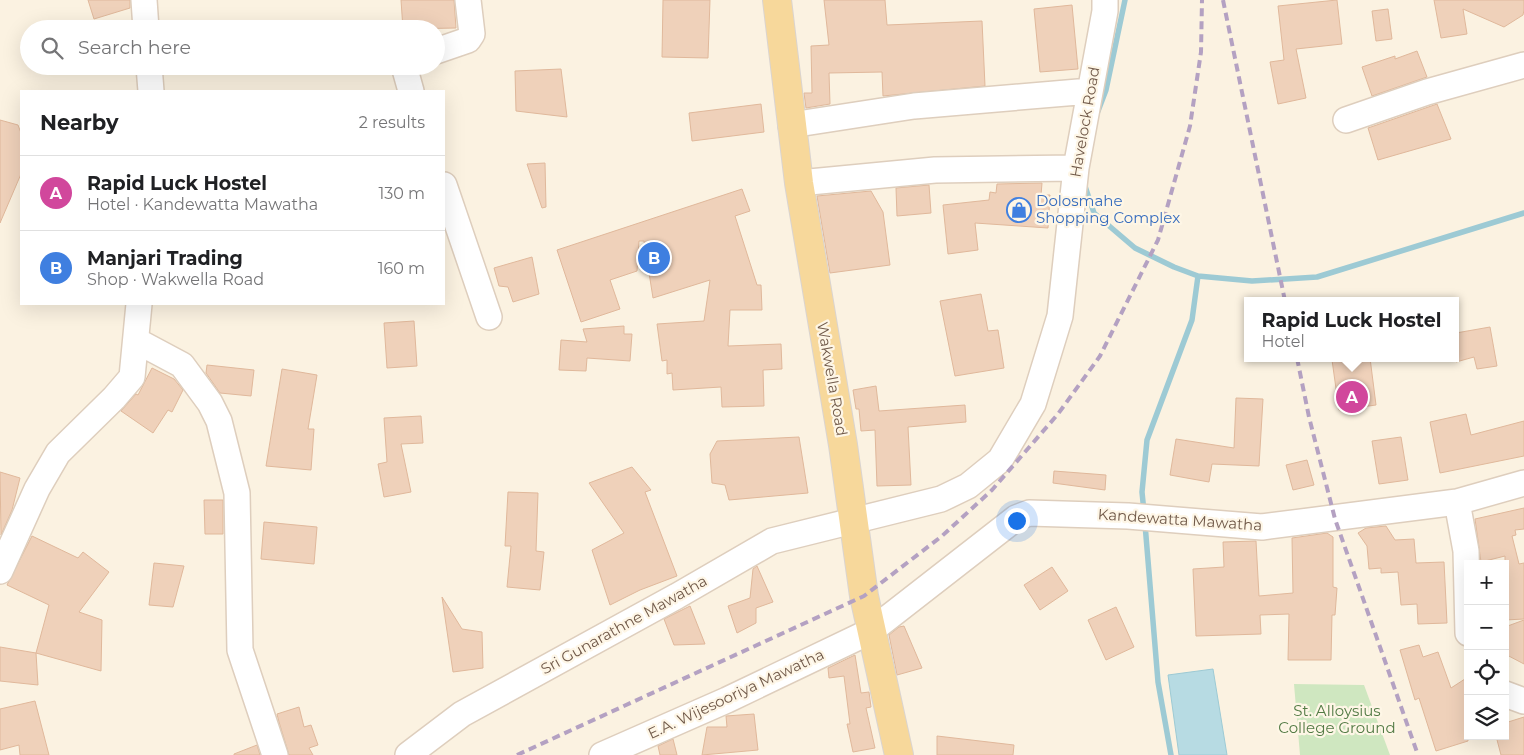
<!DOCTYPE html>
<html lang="en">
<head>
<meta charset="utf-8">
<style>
	:root { --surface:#fff; --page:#f6f6f6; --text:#202124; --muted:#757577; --line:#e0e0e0; --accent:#2563eb }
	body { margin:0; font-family:Montserrat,sans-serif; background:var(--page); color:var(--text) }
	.controls { position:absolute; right:15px; bottom:15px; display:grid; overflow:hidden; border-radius:0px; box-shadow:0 5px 20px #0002 }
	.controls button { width:45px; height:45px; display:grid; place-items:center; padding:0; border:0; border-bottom:1px solid var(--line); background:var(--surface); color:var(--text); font:25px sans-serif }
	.you { position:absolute; left:1016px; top:520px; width:18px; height:18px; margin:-12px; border:4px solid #fff; border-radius:50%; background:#1a73e8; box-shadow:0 0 0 8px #1a73e833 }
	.badge { display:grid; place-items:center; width:32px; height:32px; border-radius:50%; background:var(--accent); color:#fff; font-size:16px; font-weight:700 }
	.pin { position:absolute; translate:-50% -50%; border:2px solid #fff; box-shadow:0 1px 5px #0006 }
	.popup { position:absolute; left:1244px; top:297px; width:215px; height:65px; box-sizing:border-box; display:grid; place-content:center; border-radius:0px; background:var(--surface); filter:drop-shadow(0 1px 4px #0005); font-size:16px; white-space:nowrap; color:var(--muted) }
	.popup b { font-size:19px; color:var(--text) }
	.popup::after { content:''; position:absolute; left:50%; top:100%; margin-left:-10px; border:10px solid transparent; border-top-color:var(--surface) }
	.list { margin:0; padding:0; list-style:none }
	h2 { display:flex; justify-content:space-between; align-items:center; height:65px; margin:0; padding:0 20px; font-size:21px }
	h2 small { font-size:16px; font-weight:400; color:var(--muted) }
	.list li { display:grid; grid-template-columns:32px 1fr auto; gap:15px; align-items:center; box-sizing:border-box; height:75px; padding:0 20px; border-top:1px solid var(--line) }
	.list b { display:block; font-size:19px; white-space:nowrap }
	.list p { margin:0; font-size:16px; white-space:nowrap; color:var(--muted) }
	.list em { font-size:16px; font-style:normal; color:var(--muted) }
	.icon { flex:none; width:28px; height:28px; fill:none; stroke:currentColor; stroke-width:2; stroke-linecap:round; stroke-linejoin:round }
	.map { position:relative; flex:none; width:1524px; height:755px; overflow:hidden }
	.search { position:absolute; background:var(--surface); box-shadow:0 5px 20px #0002; left:20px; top:20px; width:425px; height:55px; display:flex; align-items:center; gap:12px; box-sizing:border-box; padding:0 18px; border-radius:28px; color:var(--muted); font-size:19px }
	.panel { position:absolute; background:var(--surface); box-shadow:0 5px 20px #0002; left:20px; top:90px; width:425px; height:215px; border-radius:0px }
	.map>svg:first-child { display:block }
	.green { fill:#cfe7c0 }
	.water { fill:#b7dbe3; stroke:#9dcad4 }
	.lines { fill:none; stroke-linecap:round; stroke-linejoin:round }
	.stream { stroke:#9dcad4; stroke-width:5.5 }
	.building { fill:#efd1ba; stroke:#e0b89b }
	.minor-casing { stroke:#decebd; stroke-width:28 }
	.major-casing { stroke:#dad4d0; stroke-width:30 }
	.minor { stroke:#fff; stroke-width:25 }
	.major { stroke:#f7d89b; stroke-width:28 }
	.rail { stroke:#b4a1c2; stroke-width:4; stroke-dasharray:8 5; stroke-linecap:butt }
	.labels { text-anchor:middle; stroke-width:4.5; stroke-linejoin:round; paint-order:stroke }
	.street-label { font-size:15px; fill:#705949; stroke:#fef6e6 }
	.shop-label { font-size:15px; fill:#366cbe; stroke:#fef6e6; text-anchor:start }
	.park-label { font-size:15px; fill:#537b45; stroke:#fef6e6 }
</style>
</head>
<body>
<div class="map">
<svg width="1524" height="755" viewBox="0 0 1524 755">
	<rect width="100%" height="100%" fill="#fbf2e1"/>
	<path class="green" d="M1294,684L1364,685L1390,755H1300Z"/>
	<path class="water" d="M1213,669L1227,755H1179L1168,675Z"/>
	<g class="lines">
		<path class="stream" d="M1098,111L1106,90L1125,0
			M1084,183L1094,213L1135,248L1174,267L1198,276L1252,281L1317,277L1524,213
			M1144,512L1142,492L1147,440L1192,320L1198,276
			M1145,524L1158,682L1171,755"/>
	</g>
	<path class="building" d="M88,0H130V8L94,19Z
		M401,0H454L456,28L403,29Z
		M663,0H710L708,58L662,57Z
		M824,0H885L887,25L982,21L985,86L883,96L882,72L829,73L830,104L806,108L804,93H812L811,46L829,45Z
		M1337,0L1342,44L1296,49L1306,98L1278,104L1270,62L1284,60L1278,6Z
		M1434,0H1524V10L1523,15L1504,27L1463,9L1467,34L1441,38Z
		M1072,5L1078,69L1040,72L1034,9Z
		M1388,9L1392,39L1376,41L1372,11Z
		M1417,51L1427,77L1372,96L1362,67L1395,56V59Z
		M561,69L567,117L516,111L515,71Z
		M761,104L764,132L692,141L689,113Z
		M1437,104L1451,139L1378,160L1368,128Z
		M0,120L18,125L21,133V174L0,223Z
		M545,163L546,207L542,208L527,164Z
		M1042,183L1041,195H1050L1048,228L975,223L978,250L948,254L943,205L989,200L990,192L996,193L997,184Z
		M929,185L931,213L897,216L896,188Z
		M742,189L750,211L735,216L757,285H761L762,310H730L728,346L781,344L782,369L763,370L764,406L722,407L721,387L673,390L672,373L667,374V360L662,361L657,324L704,321L710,280L653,298L644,241H639L637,271L610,280L620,309L581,322L557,250Z
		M871,191L883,212L890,265L830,273L817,196Z
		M532,257L539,294L513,302L508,287L499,286L494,268Z
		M981,294L988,331L998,330L1004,368L955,376L940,301Z
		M414,321L417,366L387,368L384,323Z
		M624,326V334H632L630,361L587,358L586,371L559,370L561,340L587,342L583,329Z
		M1490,327L1497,366L1477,369L1474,357L1456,362V333Z
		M1348,358H1370L1376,405L1339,410L1332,360Z
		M207,365L254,370L251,396L220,393L206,373Z
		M152,368L174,379L183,390L172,412L168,410L153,433L121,411L136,394L138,395Z
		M282,369L317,375L308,429H314L311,470L266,466Z
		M876,386L879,411L965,405L966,422L908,427L911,485L877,486L875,430L861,431L859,409H856L853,390Z
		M1236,398L1263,399L1259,466L1212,464L1209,482L1170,475L1176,439L1234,448Z
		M1466,414L1471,435L1524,421V456L1440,473L1430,422Z
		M421,416L423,443L401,444L411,492L384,497L378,464L387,462L384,418Z
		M799,437L808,493L729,500L725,485L712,483L710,454L717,441Z
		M1401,437L1408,480L1379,484L1372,441Z
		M1307,460L1314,485L1293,490L1286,465Z
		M632,467L651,490L645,492L677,576L640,590L610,605L592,550L624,533L589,483Z
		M1054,471L1106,475L1105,490L1053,483Z
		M0,472L20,478L12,510L1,535Z
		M508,492L538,493L536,551L544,552L540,590L507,587L511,546H505Z
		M204,500H223V534H205Z
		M1524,508V529L1515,530L1516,535L1512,536L1519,564L1524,563V619L1505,620V556L1481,562L1475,519Z
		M264,522L317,527L314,564L261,559Z
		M1386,526L1395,540L1414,539L1416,563L1444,562L1447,623L1418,624L1417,604L1401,605L1398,572L1381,573V568L1369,569L1367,546L1358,533L1366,528Z
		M1327,533L1333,537V587L1337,588L1335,615H1332L1331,660H1288L1289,614L1260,615L1261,634L1196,636L1193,569L1224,567L1223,542L1256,541L1259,596L1293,593L1292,538Z
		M32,536L78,558L83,552L109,572L79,612L102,620L101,671L36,653L49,605L7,585Z
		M154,563L184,566L173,607L149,605Z
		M757,566L773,602L756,608V623L737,633L728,606L750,598L753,569Z
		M1052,567L1068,591L1040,610L1024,585Z
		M442,597L462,629L482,632L483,668L453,672Z
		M690,606L705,644L674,645L664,619Z
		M1116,607L1134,647L1106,660L1088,620Z
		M1524,620V664L1505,654V627Z
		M904,626L922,668L897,675L889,635L899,627Z
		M1419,645L1423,657L1438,652L1451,688L1468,677V741L1436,751L1419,698L1415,700L1400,650Z
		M0,647L36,653L38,685L0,681Z
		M855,655L861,693L869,692L871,707L866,708L875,748L853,752L847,724H850L844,676L829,678L828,668Z
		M35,701L49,755H20L19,745L0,750V709Z
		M299,707L304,727L311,725L318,745L309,748L313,755H289L279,722L277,714Z
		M754,714L758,750L702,755L707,727H727L726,716Z
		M1524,717V755H1501L1496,736H1505V723Z
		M937,736L1014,745L1013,755H937Z
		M673,739L677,755H660L658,746Z
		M257,745L260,755H234V754Z"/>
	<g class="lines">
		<defs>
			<path id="minor" d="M144,0L146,29
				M436,51L468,40L472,34L468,0
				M149,66L151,91
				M404,66L411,91
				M1346,120L1427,92L1524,65
				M791,125L914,106L1090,91
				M799,183L935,170L1076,168
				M444,185L489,317
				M137,341L182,365L210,403L219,421L237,493L240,650L275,755
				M1457,502L1466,551L1468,633
				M0,571L37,489L58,453L114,398L132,377L139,304
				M1505,694L1524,701
				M408,755L462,714L677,596L772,541L941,499L968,486L1000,460L1033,404L1060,316L1076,168L1105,11V0
				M602,755L727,700L871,631L1016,518L1029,513L1128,516L1262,527L1457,502L1524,483"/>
			<path id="major" d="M777,0L799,183L843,445L864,596L899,755"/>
		</defs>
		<use href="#minor" class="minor-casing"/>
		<use href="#major" class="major-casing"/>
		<use href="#minor" class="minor"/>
		<use href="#major" class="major"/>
		<path class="rail" d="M1223,0L1285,301
			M1297,358L1309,417L1335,519L1418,755
			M517,755L864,596L942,536L992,490L1058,414L1100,356L1158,240L1190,126L1201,52L1202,0"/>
	</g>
	<defs>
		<symbol id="shop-ring" viewBox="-11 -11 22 22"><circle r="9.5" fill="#fef6e6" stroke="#3f7fe0" stroke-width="1.5"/><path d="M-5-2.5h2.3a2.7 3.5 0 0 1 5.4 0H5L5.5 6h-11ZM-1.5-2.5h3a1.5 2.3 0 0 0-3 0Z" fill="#3f7fe0"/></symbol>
	</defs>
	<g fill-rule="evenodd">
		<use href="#shop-ring" x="1005" y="196" width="28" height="28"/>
	</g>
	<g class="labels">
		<g class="street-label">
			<text transform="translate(1085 122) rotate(-80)" y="5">Havelock Road</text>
			<text transform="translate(832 379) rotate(80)" y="5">Wakwella Road</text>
			<text transform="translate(1180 520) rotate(4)" y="5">Kandewatta Mawatha</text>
			<text transform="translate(624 625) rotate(-29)" y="5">Sri Gunarathne Mawatha</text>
			<text transform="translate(736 694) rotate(-25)" y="5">E.A. Wijesooriya Mawatha</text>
		</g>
		<g class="shop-label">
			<text x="1036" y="206">Dolosmahe<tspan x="1036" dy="17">Shopping Complex</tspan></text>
		</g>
		<g class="park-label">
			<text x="1337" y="716">St. Alloysius<tspan x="1337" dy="17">College Ground</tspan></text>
		</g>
	</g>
</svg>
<div class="controls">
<button>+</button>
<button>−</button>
<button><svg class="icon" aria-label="locate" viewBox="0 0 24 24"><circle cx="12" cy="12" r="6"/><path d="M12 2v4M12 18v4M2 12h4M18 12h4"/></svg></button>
<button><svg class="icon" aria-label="layers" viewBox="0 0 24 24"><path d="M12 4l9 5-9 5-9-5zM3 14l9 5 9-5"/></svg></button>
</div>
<div class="you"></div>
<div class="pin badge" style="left:1352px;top:397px;background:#d1479c">A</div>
<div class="popup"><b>Rapid Luck Hostel</b>Hotel</div>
<div class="pin badge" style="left:654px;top:258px;background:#3f7fe0">B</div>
<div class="search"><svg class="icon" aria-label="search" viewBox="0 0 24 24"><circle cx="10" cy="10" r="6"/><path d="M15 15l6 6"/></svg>Search here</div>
<section class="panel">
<h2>Nearby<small>2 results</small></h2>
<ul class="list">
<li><span class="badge" style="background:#d1479c">A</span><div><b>Rapid Luck Hostel</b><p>Hotel · Kandewatta Mawatha</p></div><em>130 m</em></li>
<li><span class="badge" style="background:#3f7fe0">B</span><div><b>Manjari Trading</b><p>Shop · Wakwella Road</p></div><em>160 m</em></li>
</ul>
</section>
</div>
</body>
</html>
